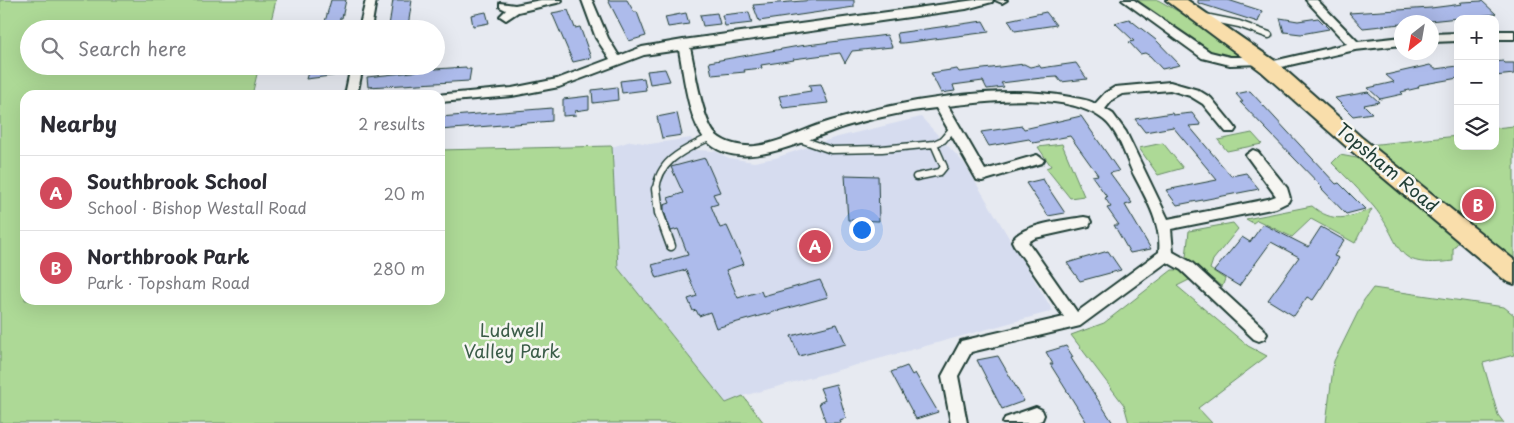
<!DOCTYPE html>
<html lang="en">
<head>
<meta charset="utf-8">
<style>
	:root { --surface:#fff; --page:#f2f2f3; --text:#2b2b33; --muted:#7c7c81; --line:#e1e1e2; --accent:#d1495b }
	body { margin:0; font-family:"Playpen Sans",sans-serif; background:var(--page); color:var(--text) }
	.controls { position:absolute; right:15px; top:15px; display:grid; overflow:hidden; border-radius:10px; box-shadow:0 5px 20px #0002 }
	.controls button { width:45px; height:45px; display:grid; place-items:center; padding:0; border:0; border-bottom:1px solid var(--line); background:var(--surface); color:var(--text); font:25px sans-serif }
	.compass { position:absolute; left:1394px; top:15px; width:45px; height:45px; border-radius:50%; background:var(--surface); box-shadow:0 5px 20px #0002; rotate:211deg }
	.you { position:absolute; left:861px; top:229px; width:18px; height:18px; margin:-12px; border:4px solid #fff; border-radius:50%; background:#1a73e8; box-shadow:0 0 0 8px #1a73e833 }
	.badge { display:grid; place-items:center; width:32px; height:32px; border-radius:50%; background:var(--accent); color:#fff; font-size:16px; font-weight:700 }
	.pin { position:absolute; translate:-50% -50%; border:2px solid #fff; box-shadow:0 1px 5px #0006 }
	.list { margin:0; padding:0; list-style:none }
	h2 { display:flex; justify-content:space-between; align-items:center; height:65px; margin:0; padding:0 20px; font-size:21px }
	h2 small { font-size:16px; font-weight:400; color:var(--muted) }
	.list li { display:grid; grid-template-columns:32px 1fr auto; gap:15px; align-items:center; box-sizing:border-box; height:75px; padding:0 20px; border-top:1px solid var(--line) }
	.list b { display:block; font-size:19px; white-space:nowrap }
	.list p { margin:0; font-size:16px; white-space:nowrap; color:var(--muted) }
	.list em { font-size:16px; font-style:normal; color:var(--muted) }
	.icon { flex:none; width:28px; height:28px; fill:none; stroke:currentColor; stroke-width:2; stroke-linecap:round; stroke-linejoin:round }
	.map { position:relative; flex:none; width:1514px; height:423px; overflow:hidden }
	.search { position:absolute; background:var(--surface); box-shadow:0 5px 20px #0002; left:20px; top:20px; width:425px; height:55px; display:flex; align-items:center; gap:12px; box-sizing:border-box; padding:0 18px; border-radius:28px; color:var(--muted); font-size:19px }
	.panel { position:absolute; background:var(--surface); box-shadow:0 5px 20px #0002; left:20px; top:90px; width:425px; height:215px; border-radius:15px }
	.map>svg:first-child { display:block }
	.built { fill:#d6dcef }
	.green { fill:#add996; stroke:#668b65 }
	.building { fill:#adbbeb; stroke:#1f3d34 }
	.lines { fill:none; stroke-linecap:round; stroke-linejoin:round }
	.service-far1-casing { stroke:#1f3d34; stroke-width:9 }
	.service-casing { stroke:#1f3d34; stroke-width:11 }
	.minor-casing { stroke:#1f3d34; stroke-width:4 }
	.primary-casing { stroke:#1f3d34; stroke-width:4 }
	.service-far1 { stroke:#f6f6f2; stroke-width:6 }
	.service { stroke:#f6f6f2; stroke-width:8 }
	.minor { fill:#f6f6f2; fill-rule:evenodd }
	.primary { fill:#f9deab; fill-rule:evenodd }
	.labels { text-anchor:middle; stroke-width:5; stroke-linejoin:round; paint-order:stroke }
	.street-label { font-size:18px; fill:#1f3d34; stroke:#f6f6f2 }
	.park-label { font-size:18px; fill:#3b5c48; stroke:#f6f6f2 }
</style>
</head>
<body>
<div class="map">
<svg width="1514" height="423" viewBox="0 0 1514 423">
	<rect width="100%" height="100%" fill="#e7eaf1"/>
	<filter id="ink" filterUnits="userSpaceOnUse"><feTurbulence type="fractalNoise" baseFrequency=".02" numOctaves="2"/><feDisplacementMap in="SourceGraphic" scale="10" xChannelSelector="R" yChannelSelector="G"/><feConvolveMatrix kernelMatrix="1 2 1 2 8 2 1 2 1" color-interpolation-filters="sRGB"/></filter>
	<g filter="url(#ink)">
		<path class="built" d="M921,117L964,163L1053,311L743,396L726,403L618,268L612,147L631,141L650,144L691,138L696,150L715,151L729,158L754,162L775,158L834,138Z"/>
		<path class="green" d="M0,0H276L269,29H29V66H259L252,95H25V300H440V150L612,146L618,268L726,403L743,396L764,423H0Z
			M1130,0H1158L1206,27L1249,59L1213,56Z
			M1514,126V264L1368,145L1458,136V146H1495V128Z
			M1252,133L1262,144L1227,151L1218,140Z
			M1163,143L1183,168L1158,175L1139,148Z
			M1062,144L1084,196L1070,198L1046,168L1051,166L1038,147Z
			M1340,155L1362,159L1459,241L1453,249V261C1389,269 1405,245 1374,207C1361,191 1346,177 1332,163Z
			M1312,206C1333,224 1348,218 1372,209L1355,243L1311,219L1292,237L1257,220L1253,223L1246,219Z
			M1233,223L1238,229L1213,260L1210,269L1225,279L1222,287L1186,257L1189,231Z
			M1172,270H1181L1191,279L1177,286L1248,346L1267,356L1198,408L1212,423H1129L1124,405L1071,335L1104,323Z
			M1373,288L1504,307L1514,315V355L1483,363L1498,415L1504,423H1326L1334,361L1364,300Z"/>
		<path class="building" d="M331,0H346L342,18H340L338,29H323Z
			M393,0H412L408,26H389Z
			M608,0H627L634,12H637L646,36L629,41Z
			M815,0H854V7L759,21L753,5Z
			M1198,0H1228L1262,11L1258,22L1198,3Z
			M1482,1L1496,14L1363,28L1349,13L1431,8L1462,4L1460,3L1462,2Z
			M568,10L575,28L580,27L591,58L573,62L552,13Z
			M486,12L489,23L473,26L471,15Z
			M749,12L752,23L725,26L722,15Z
			M1046,12L1056,25L1015,31L1008,20Z
			M686,13L689,24L668,27L665,17Z
			M717,13L720,24L703,26L700,15Z
			M1280,18L1298,21L1318,18L1329,29L1301,34L1284,32Z
			M1129,19L1156,40L1180,65L1162,69L1150,56L1145,53L1140,54L1129,42L1134,41L1115,23Z
			M983,21L989,32L903,43H899L897,33Z
			M887,35L892,47L852,51L845,63L840,53L793,59L794,60L761,65L762,68L744,70L745,72L712,75L709,62L799,46Z
			M1503,61L1505,63H1514V74L1495,76V62Z
			M1076,63L1087,79L1061,82L1057,77L1042,78L1001,83L1004,87L987,89L983,81L953,85L955,91L941,93L931,73L957,69L959,72L1024,64L1030,67L1039,65L1041,68Z
			M1430,65L1435,69L1458,66V78L1419,85L1418,88L1401,92L1403,94L1380,99L1368,88L1394,82L1386,75Z
			M310,66H347V74L306,79Z
			M431,66H435V69L466,67V69H471L469,81L368,87L367,77L413,72Z
			M665,69L670,81L650,84L647,71Z
			M644,78L646,90L622,93L620,81Z
			M821,84L828,103L783,108L779,96L811,91L809,85Z
			M617,87L618,100L593,103L592,90Z
			M1250,91L1336,184L1339,183L1365,209L1346,214L1321,188L1322,187L1240,102H1243L1236,94Z
			M1368,92L1379,102L1364,105L1372,113L1353,116L1335,98Z
			M589,96V109L575,111L576,115L563,116V99Z
			M552,108V121L440,130V117Z
			M677,113L682,135L662,138L657,117Z
			M1172,113L1173,115L1192,113L1201,125L1189,126L1231,176L1246,173L1259,189L1177,205L1166,190L1217,180L1173,127L1145,132L1135,119Z
			M1081,116L1119,171L1110,173L1132,203L1125,205L1151,249L1130,253L1114,225H1119L1107,208L1111,207L1105,198L1107,197L1092,176L1098,175L1070,136L1033,143L1029,139L989,146L981,132L1022,126L1024,129Z
			M705,158L720,192L713,194L718,204L711,206L720,228L727,226L744,264L726,270L738,298L761,291L763,296L820,280L828,297L716,328L710,312L699,316L696,310L693,311L688,299L697,296L686,270L657,278L652,265L688,255L678,229L671,231L664,212V205L670,203L668,198L683,193L671,167Z
			M845,175L878,176L879,221L848,220Z
			M1043,179L1047,186L1065,213L1048,216L1026,183Z
			M1263,224L1308,247L1321,227L1344,240L1334,256L1339,258L1323,285L1313,300L1307,297L1294,316L1268,300L1299,257L1271,242L1239,286L1214,271L1242,237L1250,242Z
			M1108,251L1121,270L1080,281L1067,263Z
			M837,324L846,344L799,356L791,336Z
			M1066,346L1073,357L1071,358L1113,423H1087L1050,364H1053L1046,352Z
			M998,356L1024,401L1002,409L977,360Z
			M907,366L912,375L915,373L938,412L916,419L891,372Z
			M836,384L846,418L840,420L841,423H826L819,403L825,400L820,388Z"/>
		<g class="lines">
			<defs>
				<path id="service-far1" d="M1205,17L1239,24L1269,35
					M797,138L831,150L882,149L934,144L943,140L954,127
					M916,177L940,172L944,167L934,144
					M656,190C659,159 685,150 710,137"/>
				<path id="service" d="M656,189L659,213L671,246"/>
				<path id="minor" d="M366,0H376L371,29H359Z
					M541,0H562L561,2L518,12L506,20L500,16L506,10L500,7V3L515,5Z
					M582,0H592L608,38L619,56L642,47L683,40L975,0H993L992,2L966,9L690,48C695,68 702,121 716,135C726,144 742,147 755,146C782,143 805,128 831,121C900,101 998,83 1070,97C1078,99 1088,99 1095,104L1105,93L1115,87L1170,82L1198,90L1211,98L1234,126L1236,129L1234,132H1226L1203,104L1190,96L1170,90L1122,94L1113,99L1105,109L1113,114L1126,132L1168,219L1268,199L1276,196L1246,155L1253,150L1258,152L1287,188L1290,198L1288,202L1276,208L1171,229L1173,252L1191,262L1264,329L1267,334L1264,339L1259,341L1254,339L1181,270L1167,262L1080,326L971,352L958,376L967,423H951L942,376L961,341L1064,317L1014,245L1012,241C1021,224 1066,220 1084,217L1089,218L1091,222L1089,226L1035,238L1028,242L1077,312L1159,252C1162,226 1147,200 1135,177C1126,160 1120,133 1104,120C1068,91 991,101 948,106L985,170L1037,155L1044,160L1042,163L982,181L977,180L936,108C907,111 878,117 850,125C812,135 740,178 706,140C688,121 684,75 679,50L644,55L559,87L512,96L440,102V95H436L512,88L557,79L610,59L596,38Z
					M995,0H1007L1002,3Z
					M1122,0H1134L1210,52L1230,57H1260L1264,58L1265,63L1347,44L1306,0H1317L1358,42L1402,37V45L1355,50L1268,70L1264,69L1263,64L1230,65L1202,58Z
					M1495,31H1514V39H1495Z
					M1458,33V41L1432,42V34Z
					M351,66H363L357,95H345Z
					M1036,407L1042,410L1044,415L1042,420L1035,423H1003L1005,418Z"/>
				<path id="primary" d="M1166,0H1187L1275,61L1361,137L1514,260V284L1506,281L1347,147L1261,71Z"/>
			</defs>
			<use href="#service-far1" class="service-far1-casing"/>
			<use href="#service" class="service-casing"/>
			<use href="#minor" class="minor-casing"/>
			<use href="#primary" class="primary-casing"/>
			<use href="#service-far1" class="service-far1"/>
			<use href="#service" class="service"/>
			<use href="#minor" class="minor"/>
			<use href="#primary" class="primary"/>
		</g>
	</g>
	<g class="labels">
		<g class="street-label">
			<text transform="translate(1387 168) rotate(40)" y="6">Topsham Road</text>
		</g>
		<g class="park-label">
			<text x="512" y="337">Ludwell<tspan x="512" dy="21">Valley Park</tspan></text>
		</g>
	</g>
</svg>
<div class="controls">
<button>+</button>
<button>−</button>
<button><svg class="icon" aria-label="layers" viewBox="0 0 24 24"><path d="M12 4l9 5-9 5-9-5zM3 14l9 5 9-5"/></svg></button>
</div>
<svg class="compass" viewBox="-18 -18 36 36"><path d="M0-13l5 13h-10z" fill="#e53935"/><path d="M0 13l5-13h-10z" fill="#7c7c81"/></svg>
<div class="you"></div>
<div class="pin badge" style="left:815px;top:246px">A</div>
<div class="pin badge" style="left:1478px;top:205px">B</div>
<div class="search"><svg class="icon" aria-label="search" viewBox="0 0 24 24"><circle cx="10" cy="10" r="6"/><path d="M15 15l6 6"/></svg>Search here</div>
<section class="panel">
<h2>Nearby<small>2 results</small></h2>
<ul class="list">
<li><span class="badge">A</span><div><b>Southbrook School</b><p>School · Bishop Westall Road</p></div><em>20 m</em></li>
<li><span class="badge">B</span><div><b>Northbrook Park</b><p>Park · Topsham Road</p></div><em>280 m</em></li>
</ul>
</section>
</div>
</body>
</html>
